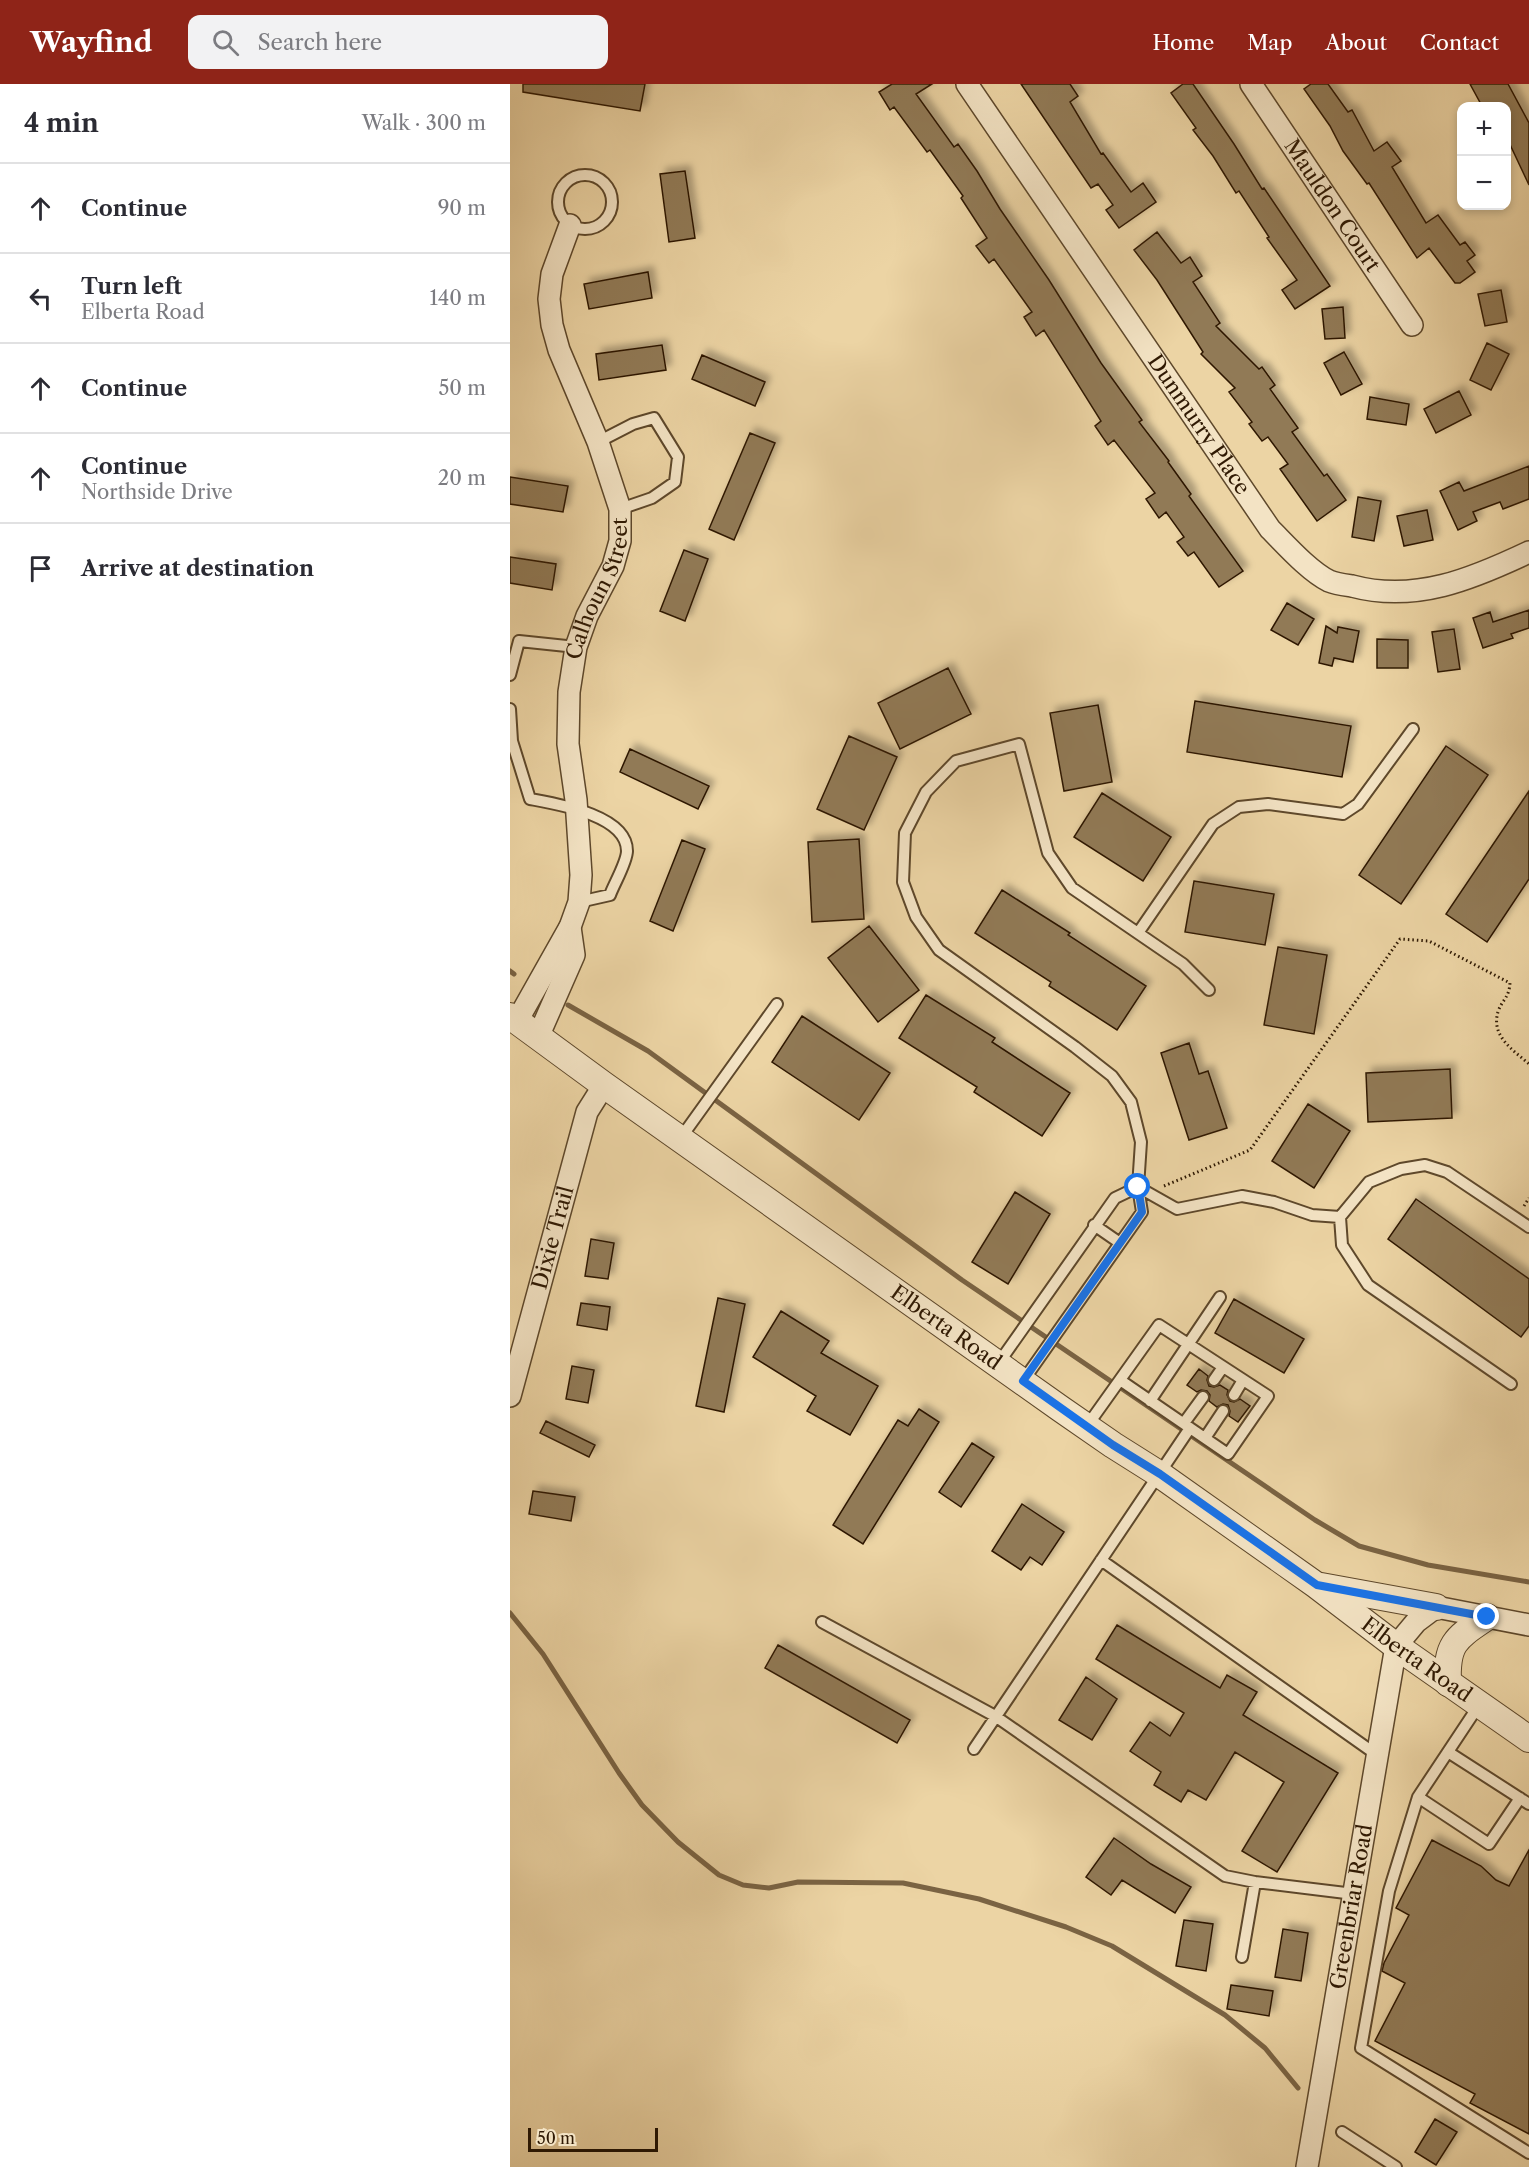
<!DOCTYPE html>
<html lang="en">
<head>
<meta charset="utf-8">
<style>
	:root { --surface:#fff; --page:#f2f2f3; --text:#2b2b33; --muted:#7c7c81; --line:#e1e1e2; --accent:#8f2418 }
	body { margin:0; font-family:"Libre Caslon Text",serif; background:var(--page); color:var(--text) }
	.controls { position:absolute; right:18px; top:18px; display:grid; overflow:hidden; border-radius:12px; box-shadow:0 3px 9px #0003 }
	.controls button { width:54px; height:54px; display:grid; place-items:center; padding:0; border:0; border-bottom:2px solid var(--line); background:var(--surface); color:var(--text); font:30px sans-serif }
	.scale { position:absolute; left:18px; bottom:15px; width:130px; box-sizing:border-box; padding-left:6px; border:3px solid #2f1903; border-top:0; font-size:16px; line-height:21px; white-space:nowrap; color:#2f1903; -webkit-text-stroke:4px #f3e3c4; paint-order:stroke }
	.stop { position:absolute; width:18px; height:18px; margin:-14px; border:4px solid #1a73e8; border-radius:50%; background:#fff }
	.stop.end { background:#1a73e8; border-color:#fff; box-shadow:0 2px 6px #0008 }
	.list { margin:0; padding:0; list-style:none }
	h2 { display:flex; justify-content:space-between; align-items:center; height:78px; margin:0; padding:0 24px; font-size:26px }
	h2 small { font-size:20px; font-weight:400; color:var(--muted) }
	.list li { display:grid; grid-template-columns:39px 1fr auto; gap:18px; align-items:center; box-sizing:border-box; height:90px; padding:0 24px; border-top:2px solid var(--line) }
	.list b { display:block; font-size:22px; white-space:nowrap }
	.list p { margin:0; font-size:20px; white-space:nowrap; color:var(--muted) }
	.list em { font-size:20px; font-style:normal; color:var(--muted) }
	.icon { flex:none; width:33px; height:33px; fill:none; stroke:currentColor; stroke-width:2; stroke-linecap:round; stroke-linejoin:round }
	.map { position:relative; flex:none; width:1019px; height:2083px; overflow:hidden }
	header { display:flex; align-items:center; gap:36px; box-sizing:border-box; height:84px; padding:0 30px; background:var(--accent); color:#fff }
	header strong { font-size:28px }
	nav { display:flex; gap:33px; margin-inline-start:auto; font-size:21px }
	.search { width:420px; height:54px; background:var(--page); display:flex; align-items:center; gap:15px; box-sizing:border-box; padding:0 21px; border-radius:12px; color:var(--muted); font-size:22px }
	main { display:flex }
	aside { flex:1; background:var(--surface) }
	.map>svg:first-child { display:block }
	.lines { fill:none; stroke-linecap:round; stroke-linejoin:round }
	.stream { stroke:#7a6343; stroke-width:5 }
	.building { fill:#917a57; stroke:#2f1903; stroke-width:1.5; filter:url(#shadow) }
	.service-casing { stroke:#5e482b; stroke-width:14 }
	.minor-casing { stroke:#5e482b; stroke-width:24 }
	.tertiary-casing { stroke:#5e482b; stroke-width:28 }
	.path { stroke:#2f1903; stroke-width:3; stroke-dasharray:1.5 3; stroke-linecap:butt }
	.service { stroke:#f3e3c4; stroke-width:10 }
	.minor { stroke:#f3e3c4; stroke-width:21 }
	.tertiary { stroke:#f3e3c4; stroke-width:26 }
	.route { stroke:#1a73e8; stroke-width:8 }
	.labels { text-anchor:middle; stroke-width:6; stroke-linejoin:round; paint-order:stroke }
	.street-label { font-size:21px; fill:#2f1903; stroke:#f3e3c4 }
</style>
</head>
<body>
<header>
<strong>Wayfind</strong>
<div class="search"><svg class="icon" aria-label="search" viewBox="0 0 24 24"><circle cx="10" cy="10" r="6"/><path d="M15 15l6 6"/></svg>Search here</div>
<nav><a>Home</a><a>Map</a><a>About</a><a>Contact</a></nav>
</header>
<main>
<aside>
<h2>4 min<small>Walk · 300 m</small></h2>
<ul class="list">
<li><svg class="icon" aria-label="ahead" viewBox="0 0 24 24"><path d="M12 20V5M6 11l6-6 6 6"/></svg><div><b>Continue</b></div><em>90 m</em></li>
<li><svg class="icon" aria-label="left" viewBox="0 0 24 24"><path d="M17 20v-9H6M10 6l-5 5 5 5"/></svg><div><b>Turn left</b><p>Elberta Road</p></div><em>140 m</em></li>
<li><svg class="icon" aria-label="ahead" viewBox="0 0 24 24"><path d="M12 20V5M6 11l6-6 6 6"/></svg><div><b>Continue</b></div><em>50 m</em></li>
<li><svg class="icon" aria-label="ahead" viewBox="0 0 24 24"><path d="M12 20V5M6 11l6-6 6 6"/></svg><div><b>Continue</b><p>Northside Drive</p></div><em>20 m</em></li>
<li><svg class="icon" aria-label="arrive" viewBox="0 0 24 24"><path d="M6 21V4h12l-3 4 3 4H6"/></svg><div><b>Arrive at destination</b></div></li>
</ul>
</aside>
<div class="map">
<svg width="1019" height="2083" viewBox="0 0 1019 2083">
	<defs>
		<filter id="shadow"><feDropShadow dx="5.5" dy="-5.5" stdDeviation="3" flood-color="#0004"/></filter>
	</defs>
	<rect width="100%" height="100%" fill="#ecd4a4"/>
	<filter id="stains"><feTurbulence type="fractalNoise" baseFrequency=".00333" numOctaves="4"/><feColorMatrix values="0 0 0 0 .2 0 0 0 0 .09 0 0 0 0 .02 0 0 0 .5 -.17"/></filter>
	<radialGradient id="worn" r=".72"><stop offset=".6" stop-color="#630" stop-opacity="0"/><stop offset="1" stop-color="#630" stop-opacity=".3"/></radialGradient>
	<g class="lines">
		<path class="stream" d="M0,887L4,890
			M58,921L138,967L452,1196L805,1436L849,1462L918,1481L1019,1498
			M0,1529L33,1570L109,1689L132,1721L168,1758L209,1791L233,1801L259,1804L288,1798L393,1799L469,1815L556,1843L602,1862L715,1931L755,1964L788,2004"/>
	</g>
	<path class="building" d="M13,0H135L130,27L13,8Z
		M382,0H422L406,10L444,63L448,60L467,87L490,125L539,196L591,279L632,336L629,338L659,377L658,378L681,410L679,412L733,487L709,503L684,468L678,472L667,458L674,453L656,428L649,434L636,415L645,409L604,356L598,361L585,342L591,337L534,246L526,252L514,233L522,228L484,175L479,179L466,162L477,154L451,114L453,112L420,66L417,68L384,23L380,26L369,8Z
		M511,0H560L568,12L560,18L591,70L593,69L621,108L633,99L646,118L609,144L596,126L603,121L588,100L581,104Z
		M673,0H683L724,60L752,105L754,104L820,202L785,225L772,206L787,196L757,154L759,153L729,107L726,109L703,72L683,46L686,44L661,9Z
		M801,0H818L838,28L842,26L864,67L877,58L891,77L882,83L916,139L928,131L950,161L955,158L965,171L957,177L965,188L950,199H945L919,164L907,174L859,99L857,100L833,67L820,42L794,5Z
		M960,0H998L1019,39V101L996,52V22H972Z
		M175,87L185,154L159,158L150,90Z
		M647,148L671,179L680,173L692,192L683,198L710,239L706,242L749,285L752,283L765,301L760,305L788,344L782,348L814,392L817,390L836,416L807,437L770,385L778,380L758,353L752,357L739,340L742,338L719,308L725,304L691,270L693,268L647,196L624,166Z
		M138,188L142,214L79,225L74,200Z
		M991,206L997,238L975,242L968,210Z
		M833,223L835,254L815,255L812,225Z
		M977,259L999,270L981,306L960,296Z
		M152,261L156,286L89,296L86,270Z
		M834,268L852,300L831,311L814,279Z
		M192,271L255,298L245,322L182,295Z
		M949,307L961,331L926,349L914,325Z
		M860,313L899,320L896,341L857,335Z
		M240,349L265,359L224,456L199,445Z
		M1019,382V415L993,425L990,418L963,428L967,437L948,446L930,407L949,398L954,407Z
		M0,393L58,402L53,428L0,420Z
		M848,413L871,417L864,457L842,453Z
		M917,426L923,456L894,462L887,432Z
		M174,466L198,475L175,537L150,527Z
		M0,473L46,480L42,506L0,499Z
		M777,519L804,535L788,561L761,546Z
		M1019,526V544L1001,550L1003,554L973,564L963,534L980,528L983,538Z
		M816,542L827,549L828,543L849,547L843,578L824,574L822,582L809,579Z
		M944,545L950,585L928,588L922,548Z
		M867,555L898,556V584H867Z
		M438,584L461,630L390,665L368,619Z
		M685,617L841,642L832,693L677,668Z
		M588,621L602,698L554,707L540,629Z
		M339,652L387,673L354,746L307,725Z
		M936,662L978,691L891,820L849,791Z
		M120,665L199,702L188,725L110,688Z
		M1019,707V795L977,858L936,830Z
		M592,709L661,753L633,797L564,753Z
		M349,755L354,835L302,838L298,758Z
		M172,756L195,765L163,847L140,837Z
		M684,797L764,810L755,861L675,848Z
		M492,806L560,849L558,851L636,902L607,946L539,902L541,898L465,849Z
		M359,842L409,906L368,938L318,874Z
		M768,863L817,871L804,950L754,941Z
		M416,911L485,954L482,958L560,1009L532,1052L464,1008L467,1003L389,954Z
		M292,932L380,989L349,1036L262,978Z
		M679,959L689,990L698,987L717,1044L679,1056L651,969Z
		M940,985L942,1034L858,1038L856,989Z
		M798,1020L840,1047L804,1104L762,1077Z
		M505,1108L540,1130L498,1200L462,1178Z
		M906,1115L1019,1195V1242L1011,1253L878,1155Z
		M81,1155L104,1159L98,1195L75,1192Z
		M208,1214L235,1220L214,1328L186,1322Z
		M724,1215L794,1255L774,1289L705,1249Z
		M71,1219L100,1223L97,1246L67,1241Z
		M271,1227L319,1257L311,1269L368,1302L340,1351L297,1327L306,1312L243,1273Z
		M62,1282L84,1286L78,1319L56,1315Z
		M689,1285L698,1292L697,1296L699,1302L704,1303L710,1301L718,1306L717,1311L720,1317L724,1318L730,1315L740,1322L728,1338L719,1332L720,1327L718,1321L713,1320L707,1323L699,1317L700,1311L697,1307L691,1306L687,1308L677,1301Z
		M409,1325L429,1338L353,1460L323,1441L388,1336L398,1342Z
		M36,1337L85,1361L79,1373L30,1349Z
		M462,1359L484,1373L451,1423L429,1408Z
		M23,1407L65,1413L61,1437L19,1430Z
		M512,1420L554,1448L532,1481L520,1473L511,1486L482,1467Z
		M607,1541L710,1604L717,1591L747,1608L733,1631L828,1689L767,1788L732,1767L774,1698L725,1668L696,1716L678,1706L671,1718L644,1701L651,1688L620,1667L640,1638L660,1652L674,1629L586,1575Z
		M268,1561L400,1636L387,1659L255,1584Z
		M576,1593L607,1615L582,1656L549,1636Z
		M604,1754L641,1780L681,1803L665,1829L612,1796L601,1811L576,1793Z
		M922,1756L971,1782L986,1796L999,1802L1019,1766V2050L960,2019L965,2010L865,1957L895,1899L872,1887L874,1879L899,1831L886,1824Z
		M674,1836L703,1840L696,1887L666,1882Z
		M773,1845L798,1849L791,1897L765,1893Z
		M721,1901L763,1907L759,1932L717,1925Z
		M925,2035L947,2048L926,2081L905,2068Z"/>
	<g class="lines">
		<defs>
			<path id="service" d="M48 118a27 27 0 1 1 54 0a27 27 0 1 1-54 0Z
				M88,358L123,340L144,334L168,373L165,398L142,414L110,425
				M0,591L9,557L66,563
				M0,625L2,657L20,715C47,720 117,731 117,767C117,778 104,800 100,811L69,818
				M628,849L703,740L729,723L758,720L833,730L848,720L903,645
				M170,1055L267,920
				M628,1103L667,1125L732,1112L764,1118L802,1131L830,1133
				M584,1141L610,1159
				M488,1280L605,1114L628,1103
				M704,1296L713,1283
				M513,1297L632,1128L628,1103L631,1058L621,1018L602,992L565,963L429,866L406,833L393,798L395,749L416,708L446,677L509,660L538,769L562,804L673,880L699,906
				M1001,1300L858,1201L832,1161L830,1133L859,1098L891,1085L915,1081L937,1088L1019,1143
				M724,1311L733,1296
				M640,1317L710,1213
				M674,1339L693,1313
				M577,1342L649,1241L758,1312L718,1370L610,1296
				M695,1354L713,1327
				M591,1476L867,1671
				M312,1538L485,1632L715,1792L745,1798L844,1810
				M969,1621L908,1713L879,1807L851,1964L1019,2069
				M464,1665L680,1344
				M938,1668L1019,1720
				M908,1713L979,1760L1010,1714
				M732,1873L745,1798
				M832,2048L886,2083"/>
			<g id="minor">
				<path id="s1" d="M457,0L760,445C776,461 799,487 819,497C826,500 835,501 842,502C905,519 962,495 1019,468"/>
				<path id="s2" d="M741,0L902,241"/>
				<path id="s3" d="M7,937L60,843L69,818L71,791L66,716L58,660L59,608L66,563L77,532L103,482L110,457V425L88,358L49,266L42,241L39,215L42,190L60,141"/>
				<path d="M28,953L64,871L60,843"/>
				<path id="s4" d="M0,1312L77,1028L94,1001"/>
				<path id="s5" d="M797,2083L886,1562L906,1538L926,1523L1019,1541"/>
			</g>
			<g id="tertiary">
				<path id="s6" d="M0,932L94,1001L551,1325L603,1361L649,1390L806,1501L886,1562L1019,1655"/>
				<path d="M811,1502L926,1523"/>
				<path d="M938,1599C936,1559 946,1554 977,1533"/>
			</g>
		</defs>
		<use href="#service" class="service-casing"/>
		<use href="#minor" class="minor-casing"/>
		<use href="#tertiary" class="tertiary-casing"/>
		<path class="path" d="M654,1102L740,1066L890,855L919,857L1000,899C999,913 994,914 989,925C979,951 1002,965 1019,980
			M1014,1122L1019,1114"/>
		<use href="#service" class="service"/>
		<use href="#minor" class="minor"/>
		<use href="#tertiary" class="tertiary"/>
	</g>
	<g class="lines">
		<path class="route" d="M628,1103L632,1128L513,1297L603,1361L650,1390L807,1501L977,1533"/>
	</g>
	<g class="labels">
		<g class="street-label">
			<text dy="7" stroke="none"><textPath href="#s2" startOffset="146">Mauldon Court</textPath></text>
			<text dy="7" stroke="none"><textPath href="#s1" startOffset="412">Dunmurry Place</textPath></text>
			<text dy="7" stroke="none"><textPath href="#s3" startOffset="454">Calhoun Street</textPath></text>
			<text dy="7" stroke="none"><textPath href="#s4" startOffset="164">Dixie Trail</textPath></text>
			<text dy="7" stroke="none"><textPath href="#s6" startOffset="536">Elberta Road</textPath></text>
			<text dy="7" stroke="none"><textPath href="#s6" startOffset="1112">Elberta Road</textPath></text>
			<text dy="7" stroke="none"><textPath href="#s5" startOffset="264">Greenbriar Road</textPath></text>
		</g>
	</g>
	<rect width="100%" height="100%" filter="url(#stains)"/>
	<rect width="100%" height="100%" fill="url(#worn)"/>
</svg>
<div class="controls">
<button>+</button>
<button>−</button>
</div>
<div class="scale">50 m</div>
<div class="stop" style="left:628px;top:1103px"></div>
<div class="stop end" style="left:977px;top:1533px"></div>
</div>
</main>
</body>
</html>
